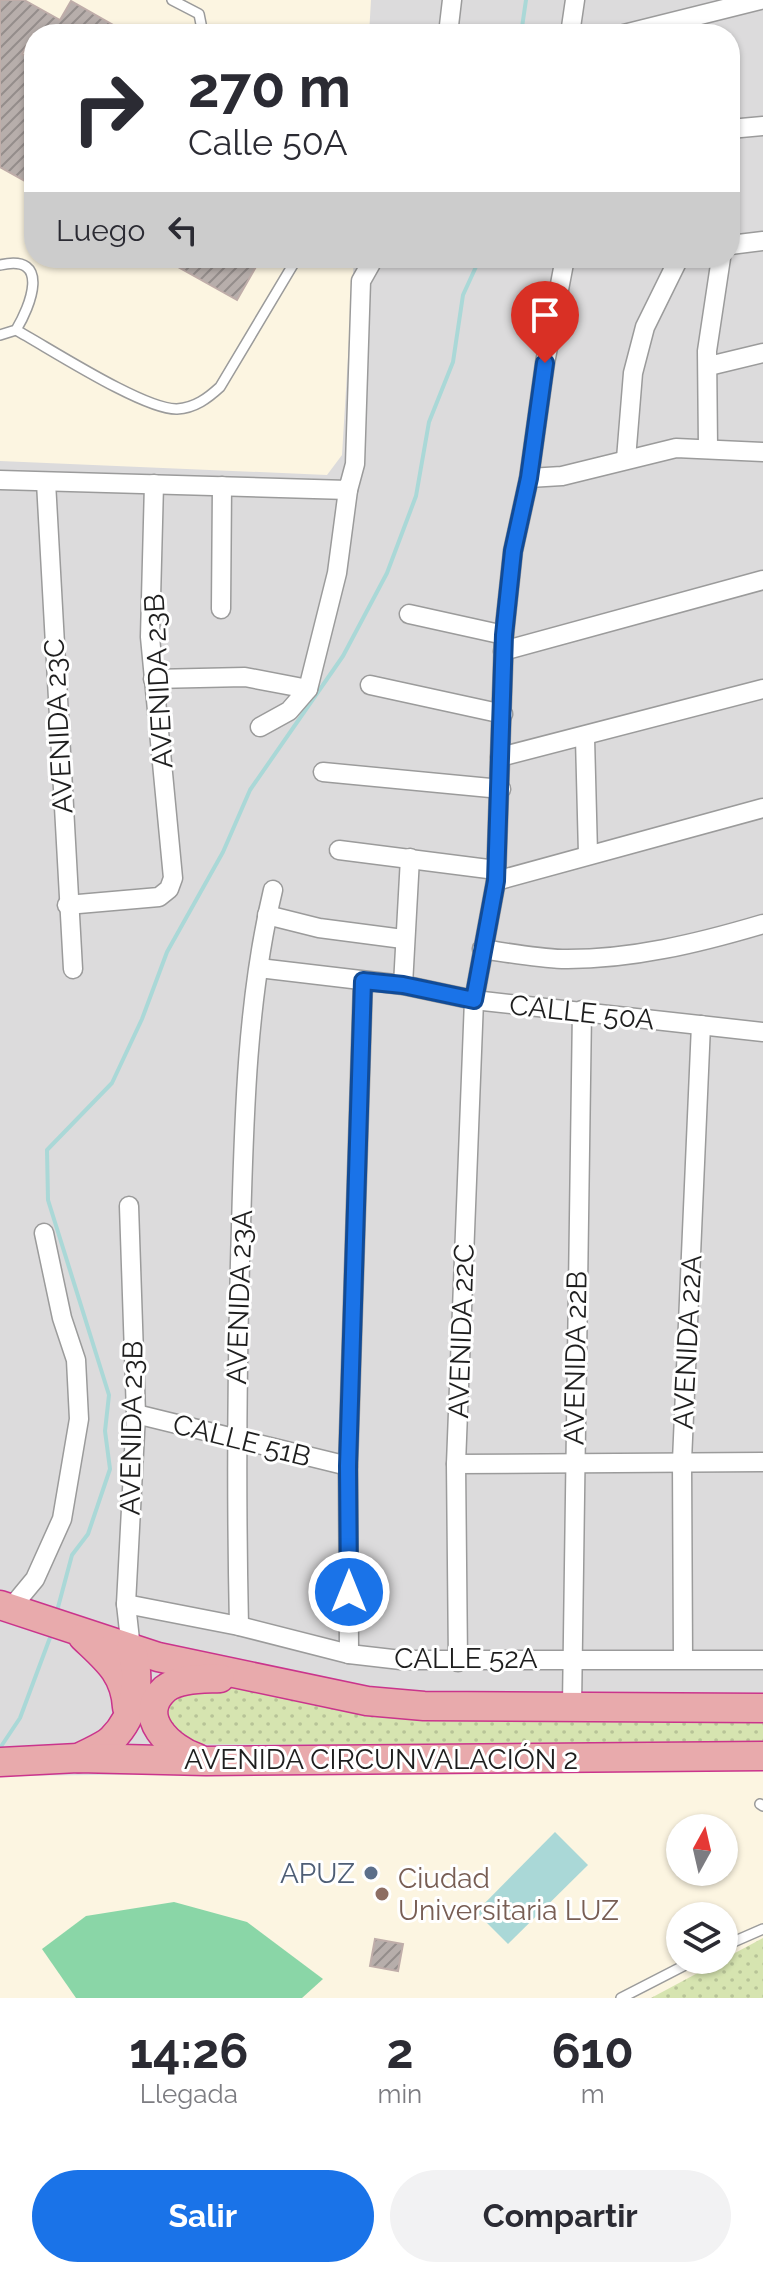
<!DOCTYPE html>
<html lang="es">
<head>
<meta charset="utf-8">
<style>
	body { margin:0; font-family:Raleway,sans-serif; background:#f2f2f3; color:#2b2b33; height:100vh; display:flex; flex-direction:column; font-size:30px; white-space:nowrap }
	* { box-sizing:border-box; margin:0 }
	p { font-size:26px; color:#7c7c81 }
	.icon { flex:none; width:44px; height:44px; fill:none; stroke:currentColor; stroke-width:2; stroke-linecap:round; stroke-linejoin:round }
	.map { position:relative; height:1998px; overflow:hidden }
	.panel { display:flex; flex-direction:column; background:#fff; flex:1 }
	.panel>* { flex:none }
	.banner { position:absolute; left:24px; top:24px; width:716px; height:244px; border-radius:32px; box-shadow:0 2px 6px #0004; background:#fff; color:#2b2b33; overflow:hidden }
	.needle { width:52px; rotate:8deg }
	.controls { position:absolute; left:666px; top:1814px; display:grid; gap:16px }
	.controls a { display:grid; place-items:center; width:72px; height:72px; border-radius:50%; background:#fff; box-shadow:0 2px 6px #0004; font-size:40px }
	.pin { position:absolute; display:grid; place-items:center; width:68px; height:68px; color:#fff; margin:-82px -34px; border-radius:50% 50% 50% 0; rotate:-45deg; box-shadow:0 0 8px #0007 }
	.pin .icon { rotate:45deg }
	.me { position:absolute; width:88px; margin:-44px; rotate:0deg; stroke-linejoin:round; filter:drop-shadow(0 0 6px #0008) }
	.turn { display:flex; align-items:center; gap:28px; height:168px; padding:0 32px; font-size:36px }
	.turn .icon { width:104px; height:104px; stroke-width:2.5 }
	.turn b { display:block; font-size:56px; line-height:68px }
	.then { display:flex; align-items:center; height:76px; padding:0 32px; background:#0003; gap:16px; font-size:30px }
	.eta { display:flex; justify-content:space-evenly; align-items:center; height:136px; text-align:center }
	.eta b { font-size:48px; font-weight:700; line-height:56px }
	.primary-button { display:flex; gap:16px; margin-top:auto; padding:16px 32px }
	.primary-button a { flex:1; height:92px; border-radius:48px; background:#1a73e8; color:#fff; font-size:32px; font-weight:700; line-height:92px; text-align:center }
	.primary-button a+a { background:#f2f2f3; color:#2b2b33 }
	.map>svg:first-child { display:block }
	.residential { fill:#dcdbdc; fill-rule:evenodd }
	.education { fill:#fcf5e1; fill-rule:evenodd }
	.grass { fill:url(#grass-dots) }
	.pitch { fill:#8ad6a7 }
	.water { fill:#aad8d7 }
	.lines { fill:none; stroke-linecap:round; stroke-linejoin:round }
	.stream { stroke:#aad8d7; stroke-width:4 }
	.building { fill:url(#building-hatch); stroke:#bfada9; stroke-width:2 }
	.service-casing { stroke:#9b9b9b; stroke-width:12 }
	.minor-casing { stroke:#9b9b9b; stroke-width:21 }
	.trunk-casing { stroke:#ca348c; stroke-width:31 }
	.service { stroke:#fff; stroke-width:9 }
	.minor { stroke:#fff; stroke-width:18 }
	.trunk { stroke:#e8aaac; stroke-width:28 }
	.route-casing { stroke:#114b97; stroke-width:20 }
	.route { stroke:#1a73e8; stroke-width:14 }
	.service-dot { fill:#5c6f8a; stroke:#fff; stroke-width:3 }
	.education-dot { fill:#8d6e63; stroke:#fff; stroke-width:3 }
	.labels { text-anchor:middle; stroke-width:6; stroke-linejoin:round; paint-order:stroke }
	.street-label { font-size:28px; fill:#1e1e1e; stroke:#fff }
	.service-label { font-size:28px; fill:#4e5e75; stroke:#fff; text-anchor:end }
	.education-label { font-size:28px; fill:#785e54; stroke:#fff; text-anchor:start }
</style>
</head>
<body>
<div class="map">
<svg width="763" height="1998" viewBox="0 0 763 1998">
	<defs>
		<pattern id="grass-dots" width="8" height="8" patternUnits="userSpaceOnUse" patternTransform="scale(2)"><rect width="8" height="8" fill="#d6e4b0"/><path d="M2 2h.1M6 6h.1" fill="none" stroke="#b7c397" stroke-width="1.8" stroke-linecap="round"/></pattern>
		<pattern id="building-hatch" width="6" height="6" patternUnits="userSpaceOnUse" patternTransform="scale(2)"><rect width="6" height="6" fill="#b7aeab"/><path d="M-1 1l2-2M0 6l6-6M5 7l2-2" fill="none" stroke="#948d8b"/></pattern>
	</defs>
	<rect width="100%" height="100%" fill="#eee9e5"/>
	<path class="residential" d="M0 0H763V1998H0ZM34 34H730V258H34ZM680 1828H724V1872H680ZM680 1916H724V1960H680Z"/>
	<g class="education">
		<path d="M0 0H371L369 34H34V258H354L342 455 327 475 0 461Z"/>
		<path d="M763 1768V1998H0V1776ZM680 1828H724V1872H680ZM680 1916H724V1960H680Z"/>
	</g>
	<g class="grass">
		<path d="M231 1686 763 1714V1746L181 1744 163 1712 169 1696Z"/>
		<path d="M763 1938V1998H651Z"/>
	</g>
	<path class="pitch" d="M174 1902 247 1922 323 1979 302 1998H76L42 1949 86 1916Z"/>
	<path class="water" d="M555 1832 588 1865 508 1944 476 1912Z"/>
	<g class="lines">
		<g class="stream">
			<path d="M521 34 526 0"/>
			<path d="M57 1611 72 1555 88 1534 110 1469 105 1431 109 1395 48 1200 47 1150 112 1083 142 1019 167 952 223 852 250 790 343 656 387 573 416 496 429 422 453 362 463 295 480 258"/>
			<path d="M0 1748 20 1718 51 1635"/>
		</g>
	</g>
	<g class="building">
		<path d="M0 0H24L60 20 71 1 129 34H33L22 54 34 60V186L0 167Z"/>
		<path d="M162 258H261L237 300Z"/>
		<path d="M375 1939 403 1944 398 1971 370 1966Z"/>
	</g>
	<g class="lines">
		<g class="service-casing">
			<g id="service">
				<path d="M172 0 199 14 203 34"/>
				<path d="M0 265C52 253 30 307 16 330L0 335"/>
				<path d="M16 330C49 348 144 410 177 409 195 408 208 398 220 387L297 258"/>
				<path d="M760 1804 763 1806"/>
				<path d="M724 1946 763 1929"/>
				<path d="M621 1998 695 1960"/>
			</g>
		</g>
		<g class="minor-casing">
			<g id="minor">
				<path d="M448 34 452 0"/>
				<path d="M570 34 575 0"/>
				<path d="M624 34 760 0"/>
				<path d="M730 129 763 126"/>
				<path d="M730 245 763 241"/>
				<path d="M709 366 763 353"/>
				<path d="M708 447 707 351 721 258"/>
				<path d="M626 459 633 373 645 327 679 258"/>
				<path d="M529 478 562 476 676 448 763 452"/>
				<path d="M0 480 348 490 355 464 361 281 374 258"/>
				<path d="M46 482 73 969"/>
				<path d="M221 609 222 486"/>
				<path d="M409 614 504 635"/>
				<path d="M503 651 763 580"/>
				<path d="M153 679 245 677 308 689"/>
				<path d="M370 685 503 714"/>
				<path d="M260 727 289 711 308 689 337 573 348 490"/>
				<path d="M585 738 588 854"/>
				<path d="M500 757 763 689"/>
				<path d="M323 772 501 789"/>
				<path d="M339 850 496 870"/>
				<path d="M496 881 763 808"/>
				<path d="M67 905 159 897 169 889 173 878 150 637 154 484"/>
				<path d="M267 915 319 928 403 939"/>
				<path d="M482 949C509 953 536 958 562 959 630 960 699 943 763 924"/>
				<path d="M259 968 403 985 474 1000 763 1032"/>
				<path d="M403 985 410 858"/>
				<path d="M129 1206 136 1414 126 1604 131 1649"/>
				<path d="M136 1414 348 1466"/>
				<path d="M456 1464 763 1462"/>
				<path d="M126 1604 239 1626 349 1654 401 1660H763"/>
				<path d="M11 1608 35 1579 62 1519 79 1419 76 1360 62 1318 44 1233"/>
				<path d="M239 1626C236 1493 237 1360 241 1227 244 1115 247 999 273 890"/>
				<path d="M349 1654 348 1466 363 981"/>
				<path d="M683 1658 682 1461 701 1025"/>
				<path d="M458 1662 456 1464 474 1000 496 881 504 635 513 551 529 478 545 363 565 258"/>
				<path d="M572 1706 582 1010"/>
			</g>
		</g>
		<g class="trunk-casing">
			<g id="trunk">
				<path d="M0 1605 158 1657 367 1701 424 1706 763 1708"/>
				<path d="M83 1637C106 1659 125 1673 127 1707"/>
				<path d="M79 1758C89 1752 104 1747 112 1739 136 1715 142 1679 131 1649"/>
				<path d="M197 1758C171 1749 134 1717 165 1689 178 1678 203 1679 220 1678"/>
				<path d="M0 1762 78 1758 206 1761 763 1756"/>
			</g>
		</g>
		<use href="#service" class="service"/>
		<use href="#minor" class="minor"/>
		<use href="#trunk" class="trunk"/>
	</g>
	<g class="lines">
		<g class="route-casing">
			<path id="route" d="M349 1592 348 1466 363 981 403 985 474 1000 496 881 504 635 513 551 529 478 545 363"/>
		</g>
		<use href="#route" class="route"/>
	</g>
	<circle class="service-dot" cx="371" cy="1873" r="8"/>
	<circle class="education-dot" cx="382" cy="1894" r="8"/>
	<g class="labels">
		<g class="street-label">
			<text transform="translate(158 681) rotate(-93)" y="10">AVENIDA 23B</text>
			<text transform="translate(58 726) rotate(-93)" y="10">AVENIDA 23C</text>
			<text transform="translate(582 1012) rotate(6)" y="10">CALLE 50A</text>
			<text transform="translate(239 1297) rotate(-88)" y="10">AVENIDA 23A</text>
			<text transform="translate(461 1331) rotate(-88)" y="10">AVENIDA 22C</text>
			<text transform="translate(687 1342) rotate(-87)" y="10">AVENIDA 22A</text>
			<text transform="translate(575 1358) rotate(-89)" y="10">AVENIDA 22B</text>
			<text transform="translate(131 1428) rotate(-89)" y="10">AVENIDA 23B</text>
			<text transform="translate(242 1440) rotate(14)" y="10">CALLE 51B</text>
			<text x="466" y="1668">CALLE 52A</text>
			<text x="381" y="1769">AVENIDA CIRCUNVALACIÓN 2</text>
		</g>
		<g class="service-label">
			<text x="355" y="1883">APUZ</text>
		</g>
		<g class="education-label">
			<text x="398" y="1888">Ciudad<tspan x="398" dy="32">Universitaria LUZ</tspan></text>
		</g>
	</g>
</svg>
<div class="controls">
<a><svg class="needle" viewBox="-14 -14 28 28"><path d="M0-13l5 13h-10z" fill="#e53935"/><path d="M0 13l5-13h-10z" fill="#7c7c81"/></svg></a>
<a><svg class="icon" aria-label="layers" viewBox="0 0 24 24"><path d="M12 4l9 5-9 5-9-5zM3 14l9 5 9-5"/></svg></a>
</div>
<div class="pin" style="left:545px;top:363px;background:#d93025"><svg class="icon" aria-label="arrive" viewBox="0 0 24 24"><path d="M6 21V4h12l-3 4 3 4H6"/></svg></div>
<svg class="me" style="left:349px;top:1592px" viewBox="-20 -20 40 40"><circle r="17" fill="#1a73e8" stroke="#fff" stroke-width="3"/><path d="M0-11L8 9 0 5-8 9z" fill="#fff"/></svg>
<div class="banner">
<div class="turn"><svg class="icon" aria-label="right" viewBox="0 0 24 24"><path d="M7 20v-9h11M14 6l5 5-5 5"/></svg><div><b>270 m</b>Calle 50A</div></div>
<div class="then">Luego<svg class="icon" aria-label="left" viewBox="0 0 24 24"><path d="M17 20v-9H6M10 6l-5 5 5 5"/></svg></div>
</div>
</div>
<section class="panel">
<div class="eta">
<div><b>14:26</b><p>Llegada</p></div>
<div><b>2</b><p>min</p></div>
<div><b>610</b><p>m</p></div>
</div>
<div class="primary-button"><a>Salir</a><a>Compartir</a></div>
</section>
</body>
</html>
